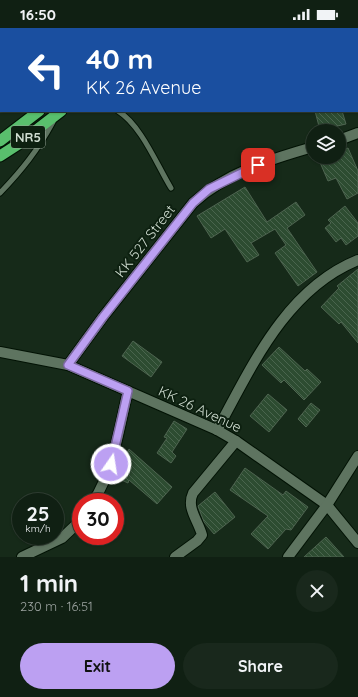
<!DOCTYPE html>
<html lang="en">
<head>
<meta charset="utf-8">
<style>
	body { margin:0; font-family:Quicksand,sans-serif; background:#19281c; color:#f1f3f6; height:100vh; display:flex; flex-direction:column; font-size:15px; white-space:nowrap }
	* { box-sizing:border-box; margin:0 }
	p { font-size:13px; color:#9ca3a0 }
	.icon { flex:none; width:22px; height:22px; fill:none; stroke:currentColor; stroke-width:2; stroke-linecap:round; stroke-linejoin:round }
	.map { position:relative; height:529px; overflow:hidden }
	.sheet { display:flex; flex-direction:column; background:#102013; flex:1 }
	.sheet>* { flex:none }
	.banner { position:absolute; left:0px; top:0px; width:358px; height:84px; box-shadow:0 1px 3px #0004,0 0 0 1px #303e33; background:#1a4fa0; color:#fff; overflow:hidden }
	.buttons { position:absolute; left:306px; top:96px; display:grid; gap:8px }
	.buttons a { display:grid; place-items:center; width:40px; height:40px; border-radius:50%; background:#102013; box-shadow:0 1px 3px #0004,0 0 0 1px #303e33; font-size:20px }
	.speed { position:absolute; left:12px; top:465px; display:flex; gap:8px; font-size:20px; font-weight:700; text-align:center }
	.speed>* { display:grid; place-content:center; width:52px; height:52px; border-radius:50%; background:#102013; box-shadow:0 1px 3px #0004,0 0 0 1px #303e33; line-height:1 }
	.speed small { font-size:10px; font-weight:400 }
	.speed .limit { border:6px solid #d22; background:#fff; color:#111 }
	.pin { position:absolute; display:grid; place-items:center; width:34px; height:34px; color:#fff; margin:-17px; border-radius:8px; box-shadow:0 2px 6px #0006 }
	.me { position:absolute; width:44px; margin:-22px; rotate:13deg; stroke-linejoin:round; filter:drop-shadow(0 0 3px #0008) }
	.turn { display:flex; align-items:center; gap:14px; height:84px; padding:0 20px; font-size:18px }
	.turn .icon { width:52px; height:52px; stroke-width:2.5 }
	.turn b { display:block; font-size:28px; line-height:34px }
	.round { display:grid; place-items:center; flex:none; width:42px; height:42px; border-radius:21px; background:#19281c }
	.head { display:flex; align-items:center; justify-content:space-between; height:68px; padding:0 20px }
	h1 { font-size:24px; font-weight:700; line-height:30px }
	.button { display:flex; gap:8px; margin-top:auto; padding:8px 20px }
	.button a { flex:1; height:46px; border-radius:24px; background:#bca0f2; color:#111; font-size:16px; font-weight:700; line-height:46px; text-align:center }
	.button a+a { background:#19281c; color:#f1f3f6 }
	.status { display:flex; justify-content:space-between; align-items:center; height:28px; padding:0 20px; background:#102013; direction:ltr }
	.status svg { height:11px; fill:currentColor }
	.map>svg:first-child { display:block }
	.building { fill:url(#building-back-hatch); stroke:#4e6450 }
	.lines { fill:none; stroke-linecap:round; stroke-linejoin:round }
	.service-casing { stroke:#021204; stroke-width:7 }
	.minor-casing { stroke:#021204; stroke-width:12 }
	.trunk-casing { stroke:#021204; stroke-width:13 }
	.service { stroke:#5e7460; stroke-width:5 }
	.minor { stroke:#5e7460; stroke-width:10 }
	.trunk { stroke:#59bf6d; stroke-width:11 }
	.route-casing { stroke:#7a689d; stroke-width:10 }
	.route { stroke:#bca0f2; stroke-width:7 }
	.labels { text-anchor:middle; stroke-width:4; stroke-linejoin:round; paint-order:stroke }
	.shield { fill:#0d2010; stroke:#96a497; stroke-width:1 }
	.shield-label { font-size:13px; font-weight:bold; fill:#d0ddd1 }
	.street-label { font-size:14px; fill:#d0ddd1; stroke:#0d2010 }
</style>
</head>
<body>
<div class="status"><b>16:50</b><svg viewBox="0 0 49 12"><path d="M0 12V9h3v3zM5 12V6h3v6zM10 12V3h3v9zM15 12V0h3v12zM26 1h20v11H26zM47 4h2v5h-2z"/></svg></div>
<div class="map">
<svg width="358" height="529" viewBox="0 0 358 529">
	<defs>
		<pattern id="building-back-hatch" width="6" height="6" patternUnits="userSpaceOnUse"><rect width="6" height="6" fill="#2d4c31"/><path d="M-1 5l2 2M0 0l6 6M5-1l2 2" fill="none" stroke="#4a654e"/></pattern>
	</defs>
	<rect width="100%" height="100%" fill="#162a19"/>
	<g class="building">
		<path d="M315 83H342L346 96 320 102Z"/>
		<path d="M348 120 358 143V165L347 171 336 150 328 153 319 132 327 129H339V124Z"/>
		<path d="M245 159 267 194 296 174 305 187 287 200 317 244 298 258 275 225 286 217 275 201 251 215 259 227 247 234 225 201 211 210 197 188Z"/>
		<path d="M345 178 358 195V208L346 217 341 210 336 214 325 200 331 195 328 192Z"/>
		<path d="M358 241V315L341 294 339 296 321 279 339 260 337 258Z"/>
		<path d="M133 313 162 334 151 349 122 328Z"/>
		<path d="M279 319 305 343 307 341 321 354 304 372 284 352 281 355 262 337Z"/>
		<path d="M268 366 287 382 269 404 250 388Z"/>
		<path d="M311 375 320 382 306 399 298 391Z"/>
		<path d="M174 393 187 401 172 424 176 428 171 435 157 425 167 410 164 409Z"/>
		<path d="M129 421 172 459 157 476 129 452 128 455 115 449Z"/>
		<path d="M245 440 283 467 286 463 308 479 291 502 286 501 268 521 251 506 268 488 230 462Z"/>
		<path d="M215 464 235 489 214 506 204 494 198 478Z"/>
		<path d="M326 509 344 529H304Z"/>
	</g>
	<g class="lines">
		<g class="service-casing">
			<g id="service">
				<path d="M0 60H1"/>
				<path d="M118 83C141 97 157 137 171 160"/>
				<path d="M0 165C22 142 38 122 53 94"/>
			</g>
		</g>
		<g class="minor-casing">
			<g id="minor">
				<path d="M339 112 358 105"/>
				<path d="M0 324 68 337 217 402 236 413 327 477 358 515"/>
				<path d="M68 337 103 289 193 175C226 145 271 131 313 119"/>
				<path d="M217 402C252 338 286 261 358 232"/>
				<path d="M93 474C114 441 119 400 128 363"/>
				<path d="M22 529 62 510 81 492"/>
				<path d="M175 529 197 513 202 507C198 492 186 480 193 465L236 413"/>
				<path d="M288 529 327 477 358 428"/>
			</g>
		</g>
		<g class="trunk-casing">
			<g id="trunk">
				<path d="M121 1 122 0"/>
				<path d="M152 1 154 0"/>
				<path d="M0 113 39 83"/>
				<path d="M0 128 17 117 61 83"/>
			</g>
		</g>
		<use href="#service" class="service"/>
		<use href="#minor" class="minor"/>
		<use href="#trunk" class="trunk"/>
	</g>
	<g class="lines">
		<g class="route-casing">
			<path id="route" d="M111 436 128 363 68 337 103 289 193 175 209 161 258 137"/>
		</g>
		<use href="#route" class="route"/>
	</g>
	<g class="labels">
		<rect class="shield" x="11" y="98" width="34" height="22" rx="3"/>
		<g class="shield-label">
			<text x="28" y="114">NR5</text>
		</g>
		<g class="street-label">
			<text transform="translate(145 213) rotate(-52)" y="5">KK 527 Street</text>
			<text transform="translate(200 381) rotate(25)" y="5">KK 26 Avenue</text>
		</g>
	</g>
</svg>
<div class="buttons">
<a><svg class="icon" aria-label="layers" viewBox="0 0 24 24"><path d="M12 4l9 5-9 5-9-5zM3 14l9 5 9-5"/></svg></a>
</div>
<div class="speed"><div>25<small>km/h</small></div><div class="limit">30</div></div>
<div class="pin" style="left:258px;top:137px;background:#d93025"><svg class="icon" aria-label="arrive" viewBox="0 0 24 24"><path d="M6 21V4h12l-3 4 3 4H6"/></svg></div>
<svg class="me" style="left:111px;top:436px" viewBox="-20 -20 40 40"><circle r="17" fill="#bca0f2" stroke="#fff" stroke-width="3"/><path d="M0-11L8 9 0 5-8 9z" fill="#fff"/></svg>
<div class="banner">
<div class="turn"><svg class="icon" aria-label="left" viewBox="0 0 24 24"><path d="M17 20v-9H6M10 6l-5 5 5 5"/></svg><div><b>40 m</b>KK 26 Avenue</div></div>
</div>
</div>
<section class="sheet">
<div class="head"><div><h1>1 min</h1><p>230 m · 16:51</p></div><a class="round"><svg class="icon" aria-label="close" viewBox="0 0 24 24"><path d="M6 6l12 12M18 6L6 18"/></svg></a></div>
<div class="button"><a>Exit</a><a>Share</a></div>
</section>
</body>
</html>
